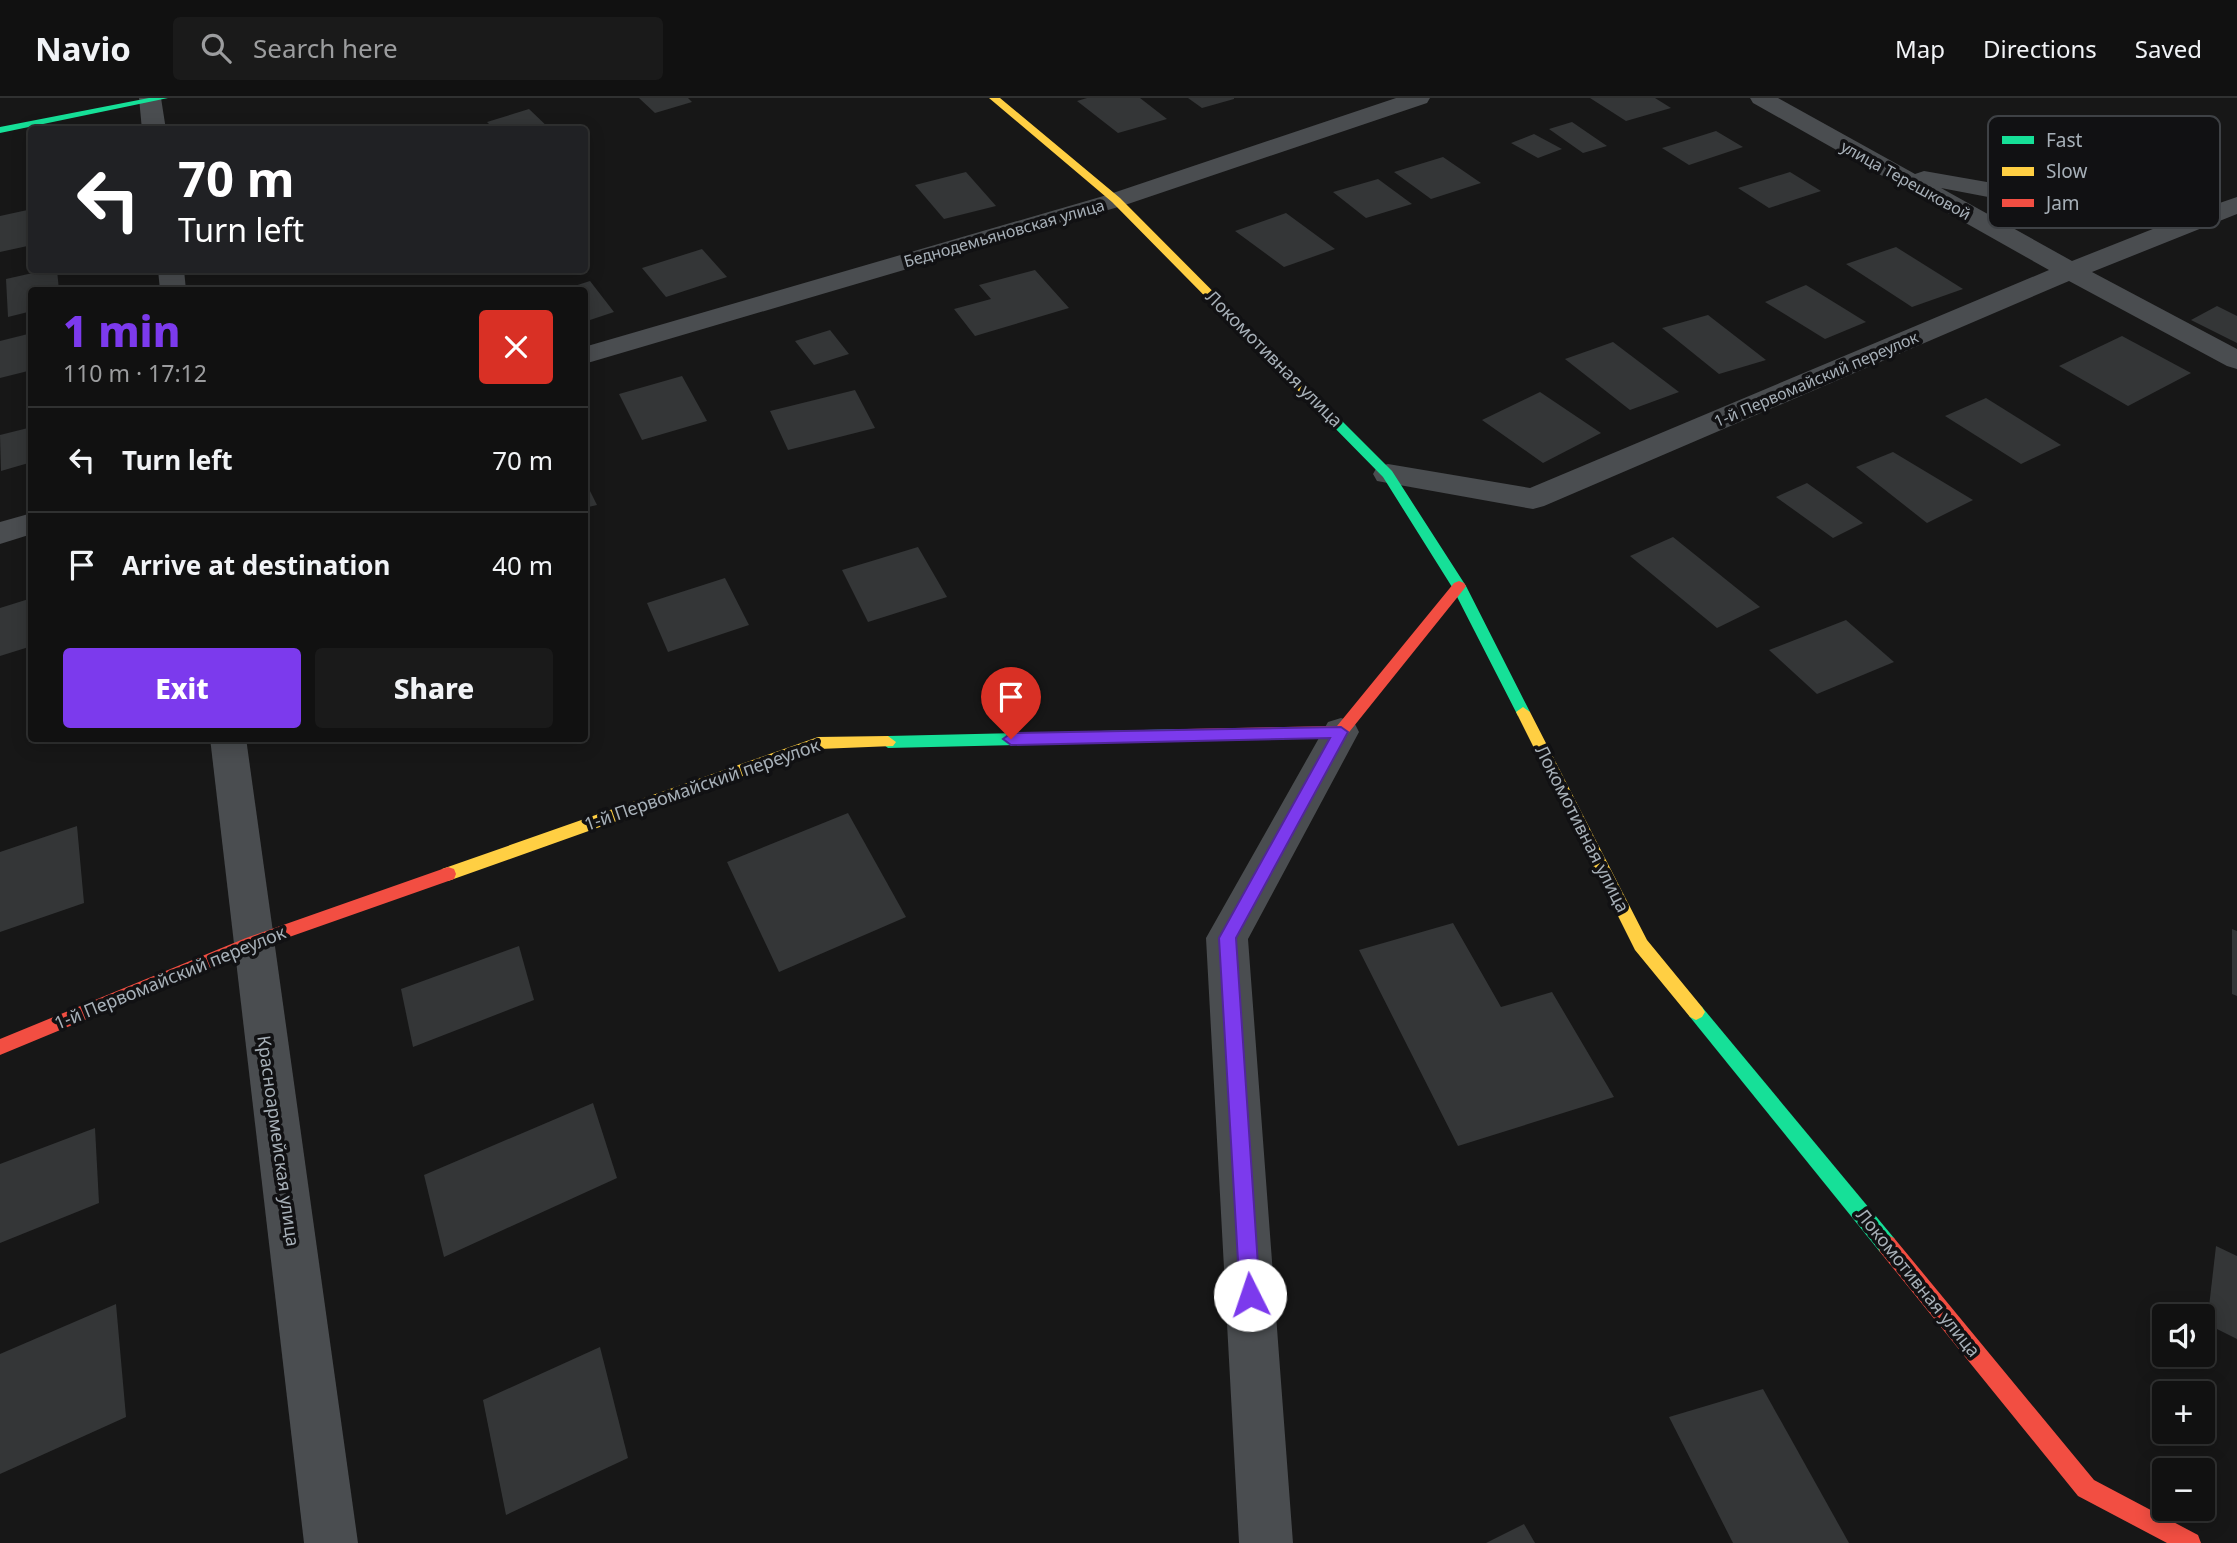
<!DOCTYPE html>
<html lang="en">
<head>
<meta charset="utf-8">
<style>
	body { margin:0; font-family:"Noto Sans",sans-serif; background:#1a1a1a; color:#f1f3f6; height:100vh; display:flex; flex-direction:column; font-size:26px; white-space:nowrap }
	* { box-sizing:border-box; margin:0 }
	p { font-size:23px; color:#9c9d9f }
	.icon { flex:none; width:38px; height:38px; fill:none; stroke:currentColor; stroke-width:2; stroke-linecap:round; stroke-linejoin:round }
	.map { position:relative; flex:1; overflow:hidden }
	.side { position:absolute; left:28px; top:189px; width:560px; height:455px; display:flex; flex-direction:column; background:#111; border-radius:7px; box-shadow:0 4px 18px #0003,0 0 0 2px #303131 }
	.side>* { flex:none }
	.top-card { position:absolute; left:28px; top:28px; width:560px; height:147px; border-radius:7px; box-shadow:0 4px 18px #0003,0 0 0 2px #303131; background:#202124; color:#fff; overflow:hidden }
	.tools { position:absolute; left:2152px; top:1206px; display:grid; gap:14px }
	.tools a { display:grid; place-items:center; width:63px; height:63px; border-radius:7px; background:#111; box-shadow:0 4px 18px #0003,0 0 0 2px #303131; font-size:35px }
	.pin { position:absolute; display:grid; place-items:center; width:60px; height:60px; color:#fff; margin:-72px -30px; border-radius:50% 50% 50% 0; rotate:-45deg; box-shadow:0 0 7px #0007 }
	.pin .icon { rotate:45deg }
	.me { position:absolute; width:77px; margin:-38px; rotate:356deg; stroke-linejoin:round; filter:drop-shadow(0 0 5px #0008) }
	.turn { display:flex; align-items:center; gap:24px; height:147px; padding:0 35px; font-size:32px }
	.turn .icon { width:91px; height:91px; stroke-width:2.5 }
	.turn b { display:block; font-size:49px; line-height:60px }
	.round { display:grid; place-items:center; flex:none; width:74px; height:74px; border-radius:7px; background:#1a1a1a }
	.head { display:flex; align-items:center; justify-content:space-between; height:119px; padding:0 35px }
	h1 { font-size:42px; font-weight:800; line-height:52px; color:#7c3aed }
	.button { display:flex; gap:14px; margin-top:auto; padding:14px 35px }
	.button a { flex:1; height:80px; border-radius:7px; background:#7c3aed; color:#fff; font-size:28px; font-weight:800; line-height:80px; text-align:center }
	.button a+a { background:#1a1a1a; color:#f1f3f6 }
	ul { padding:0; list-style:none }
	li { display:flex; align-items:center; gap:21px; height:105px; padding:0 35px; border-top:2px solid #303131 }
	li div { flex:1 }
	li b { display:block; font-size:26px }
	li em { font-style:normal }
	header { display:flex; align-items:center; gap:42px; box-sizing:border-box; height:98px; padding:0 35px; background:#111; border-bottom:2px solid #303131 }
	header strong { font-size:33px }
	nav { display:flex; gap:38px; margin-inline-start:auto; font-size:24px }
	.search { width:490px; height:63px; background:#1a1a1a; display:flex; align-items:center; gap:18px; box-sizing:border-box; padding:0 24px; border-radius:7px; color:#9c9d9f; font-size:26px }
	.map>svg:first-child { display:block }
	.building { fill:#343637 }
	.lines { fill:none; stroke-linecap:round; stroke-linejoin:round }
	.street { fill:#4a4d50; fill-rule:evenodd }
	.fast { fill:#16e098; fill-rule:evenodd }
	.slow { fill:#ffcf43; fill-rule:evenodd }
	.jam { fill:#f24e42; fill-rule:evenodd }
	.route { fill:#7c3aed; stroke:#51269a; stroke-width:2 }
	.labels { text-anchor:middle; stroke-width:7; stroke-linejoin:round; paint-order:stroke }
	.far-street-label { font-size:16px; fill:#a7b0b8; stroke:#111113 }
	.street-label { font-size:18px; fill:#a7b0b8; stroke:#111113 }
	.key { fill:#111113; stroke:#3e4145; stroke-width:2 }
	.key-label { font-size:19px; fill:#a7b0b8 }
</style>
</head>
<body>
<header>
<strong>Navio</strong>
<div class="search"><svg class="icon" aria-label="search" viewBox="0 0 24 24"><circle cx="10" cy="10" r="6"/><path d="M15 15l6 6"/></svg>Search here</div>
<nav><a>Map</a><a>Directions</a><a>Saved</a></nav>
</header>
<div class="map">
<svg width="2237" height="1445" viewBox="0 0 2237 1445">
	<rect width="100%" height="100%" fill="#171717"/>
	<g class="building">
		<path d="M639 0H688L692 4 655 15Z"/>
		<path d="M1087 0H1140L1167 21 1118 35 1077 3Z"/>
		<path d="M1188 0H1234V1L1202 10Z"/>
		<path d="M1590 0H1655L1671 10 1626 23Z"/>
		<path d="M529 11 551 32H495L487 24Z"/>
		<path d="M1572 24 1607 48 1583 55 1549 31Z"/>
		<path d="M1716 33 1743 49 1689 67 1662 50Z"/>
		<path d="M1534 36 1562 51 1538 60 1511 45Z"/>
		<path d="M1443 59 1481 85 1431 101 1394 74Z"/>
		<path d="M966 74 996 108 944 121 915 87Z"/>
		<path d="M1790 74 1821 93 1769 110 1738 90Z"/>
		<path d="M1378 81 1412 106 1366 120 1333 94Z"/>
		<path d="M32 111V147L0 154V118Z"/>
		<path d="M1286 115 1335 151 1284 169 1235 133Z"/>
		<path d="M1896 149 1963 191 1912 209 1846 166Z"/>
		<path d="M702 151 727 179 666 199 642 170Z"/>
		<path d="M46 172H57L59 192H32V213L8 219 6 181Z"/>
		<path d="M1035 172 1069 210 975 238 954 211 991 201 979 187Z"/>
		<path d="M590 183 614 214 584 224V192H562Z"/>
		<path d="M1806 187 1866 224 1825 241 1765 204Z"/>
		<path d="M2217 208 2237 218V245L2191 222Z"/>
		<path d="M1708 217 1766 262 1719 276 1662 230Z"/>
		<path d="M830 232 849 256 814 267 795 243Z"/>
		<path d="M32 235V272L0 280V243Z"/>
		<path d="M2122 238 2191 275 2128 308 2059 268Z"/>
		<path d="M1613 244 1679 294 1630 312 1565 261Z"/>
		<path d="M682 278 707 323 642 342 619 296Z"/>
		<path d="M855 292 875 330 788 352 770 313Z"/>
		<path d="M1540 294 1601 335 1543 365 1482 322Z"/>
		<path d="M1986 300 2061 347 2021 366 1945 318Z"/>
		<path d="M32 329V364L1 373 0 337Z"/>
		<path d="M1893 354 1973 402 1927 425 1856 369Z"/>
		<path d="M584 381 597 407 584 410Z"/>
		<path d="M1807 385 1863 425 1833 440 1776 399Z"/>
		<path d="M1673 439 1760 509 1717 530 1630 458Z"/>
		<path d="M918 449 947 499 868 524 842 472Z"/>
		<path d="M725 480 749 527 668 554 647 505Z"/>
		<path d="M32 500V548L0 558V510Z"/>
		<path d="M1846 522 1894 564 1817 596 1769 552Z"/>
		<path d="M848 715 906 819 779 874 727 764Z"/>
		<path d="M77 728 84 805 0 834V754Z"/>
		<path d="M1453 825 1501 909 1552 894 1614 999 1458 1048 1359 852Z"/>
		<path d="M2232 831 2237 833V898L2232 896Z"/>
		<path d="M519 848 534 902 413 949 401 891Z"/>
		<path d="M593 1005 617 1080 444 1159 424 1077Z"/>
		<path d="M95 1030 99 1105 0 1145V1066Z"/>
		<path d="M2216 1148 2237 1158V1241L2207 1226Z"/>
		<path d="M116 1206 126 1319 0 1376V1256Z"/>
		<path d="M600 1249 628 1360 506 1417 483 1302Z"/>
		<path d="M1763 1291 1849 1445H1733L1669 1319Z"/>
		<path d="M1524 1426 1535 1445H1486Z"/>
	</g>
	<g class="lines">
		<g class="street">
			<path d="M139 0H161L166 32H142Z"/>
			<path d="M1396 0H1430L1427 5 1125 107 584 266V249L1107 97Z"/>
			<path d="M1750 0H1778L1915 76 1924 73 2083 101 2208 109 2237 99V116L2092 174 2237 251V271L2227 268 2069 183 1544 408 1533 411 1377 383 1373 376 1377 369 1388 366 1530 390 2049 172 1753 5ZM1941 90 2083 117 2178 121 2072 163Z"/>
			<path d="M158 172H184L186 192H160Z"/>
			<path d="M32 415V436L0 446V424Z"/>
			<path d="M1341 620 1354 624 1359 634 1248 841 1293 1445H1239L1206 840 1328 624Z"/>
			<path d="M210 640H246L358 1445H304Z"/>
		</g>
		<g class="fast">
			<path d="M149 0H168L0 35V29Z"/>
			<path d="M1326 310 1330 311 1392 373 1466 488 1530 614 1528 618H1518L1452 489 1383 379 1322 317 1320 314Z"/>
			<path d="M1186 631 1193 637 1186 643 888 650 880 644 888 638Z"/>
			<path d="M1696 906 1702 909 1894 1140 1897 1147 1894 1154 1887 1157 1880 1154 1690 919 1687 914 1690 909Z"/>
		</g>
		<g class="slow">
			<path d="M989 0H1000L1120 100 1330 311V317H1322L1112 104Z"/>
			<path d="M1523 609 1530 614 1647 842 1702 909 1705 914 1702 919 1696 922 1690 919 1635 852 1516 614Z"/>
			<path d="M888 638 896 644 893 648 819 651 448 783 442 781 440 776 442 771 818 639Z"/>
		</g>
		<g class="jam">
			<path d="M1459 483 1464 485 1466 488 1464 491 1346 638 1181 641 1179 637 1181 633 1186 631 1337 628 1454 485Z"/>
			<path d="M448 769 454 771 456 776 454 781 258 850 0 957V941L246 840Z"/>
			<path d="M1887 1137 1894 1140 2094 1382 2198 1437 2201 1445H2167L2078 1398 1880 1154 1877 1147 1880 1140Z"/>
		</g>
	</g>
	<path class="route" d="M1341 629 1348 634 1236 840 1260 1197 1257 1204 1250 1207 1243 1204 1240 1197 1219 840 1330 640 1011 647 1003 641 1011 635Z"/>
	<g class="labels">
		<g class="far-street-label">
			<text transform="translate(1906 82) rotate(29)" y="6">улица Терешковой</text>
			<text transform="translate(1004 135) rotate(-16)" y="6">Беднодемьяновская улица</text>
			<text transform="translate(1816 281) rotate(-23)" y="6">1-й Первомайский переулок</text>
		</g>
		<g class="street-label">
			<text transform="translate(1274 261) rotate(45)" y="6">Локомотивная улица</text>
			<text transform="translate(702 687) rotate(-19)" y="6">1-й Первомайский переулок</text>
			<text transform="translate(1582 731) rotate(63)" y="6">Локомотивная улица</text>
			<text transform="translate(170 880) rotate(-22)" y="6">1-й Первомайский переулок</text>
			<text transform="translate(278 1043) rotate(82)" y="6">Красноармейская улица</text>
			<text transform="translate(1918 1185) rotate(51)" y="6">Локомотивная улица</text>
		</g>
	</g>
	<rect x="1988" y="18" width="232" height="112" rx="10" class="key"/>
	<rect x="2002" y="38" width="32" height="8" fill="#16e098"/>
	<rect x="2002" y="69" width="32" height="9" fill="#ffcf43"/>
	<rect x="2002" y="101" width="32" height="8" fill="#f24e42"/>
	<g class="key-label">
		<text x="2046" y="49">Fast</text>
		<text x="2046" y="80">Slow</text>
		<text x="2046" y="112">Jam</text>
	</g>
</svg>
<div class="tools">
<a><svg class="icon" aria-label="sound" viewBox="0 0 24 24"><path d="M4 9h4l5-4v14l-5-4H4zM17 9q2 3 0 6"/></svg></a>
<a>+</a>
<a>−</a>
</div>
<div class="pin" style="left:1011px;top:641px;background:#d93025"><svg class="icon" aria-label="arrive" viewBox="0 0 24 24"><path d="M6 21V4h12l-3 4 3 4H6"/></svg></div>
<svg class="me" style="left:1250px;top:1197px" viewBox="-20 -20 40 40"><circle r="19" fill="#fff"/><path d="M0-13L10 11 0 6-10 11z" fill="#7c3aed"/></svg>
<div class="top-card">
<div class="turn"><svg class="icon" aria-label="left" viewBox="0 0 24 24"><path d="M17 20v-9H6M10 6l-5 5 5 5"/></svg><div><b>70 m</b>Turn left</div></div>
</div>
<section class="side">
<div class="head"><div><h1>1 min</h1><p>110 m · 17:12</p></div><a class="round" style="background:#d93025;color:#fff"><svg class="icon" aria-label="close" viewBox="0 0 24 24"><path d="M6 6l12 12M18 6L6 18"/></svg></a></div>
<ul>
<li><svg class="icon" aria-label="left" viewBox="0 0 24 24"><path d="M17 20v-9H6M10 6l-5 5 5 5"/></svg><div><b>Turn left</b></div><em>70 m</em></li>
<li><svg class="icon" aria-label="arrive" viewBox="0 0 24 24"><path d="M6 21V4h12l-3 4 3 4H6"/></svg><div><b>Arrive at destination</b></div><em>40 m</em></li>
</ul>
<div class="button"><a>Exit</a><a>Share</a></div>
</section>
</div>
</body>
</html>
